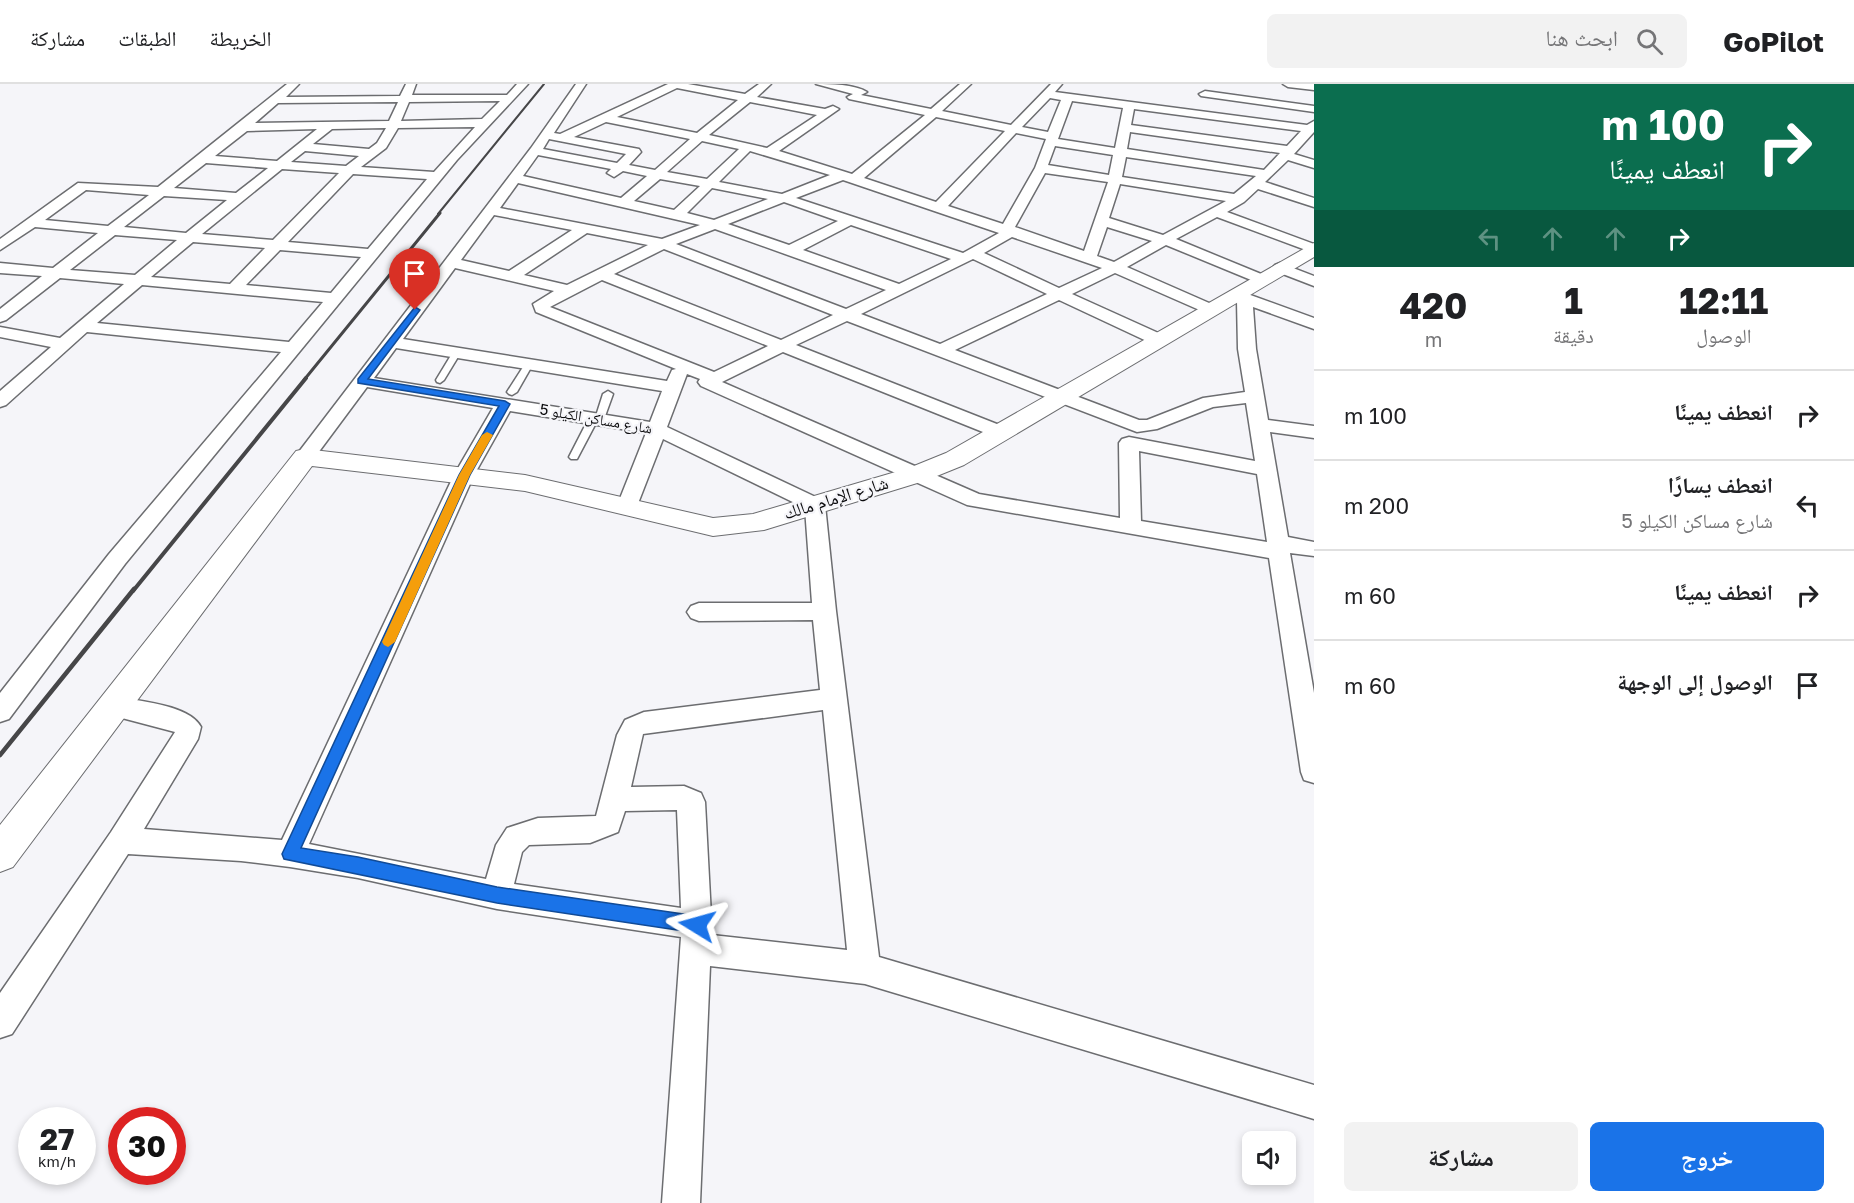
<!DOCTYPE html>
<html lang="ar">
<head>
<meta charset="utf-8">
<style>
	body { margin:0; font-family:"Golos Text","Noto Naskh Arabic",sans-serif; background:#f2f2f2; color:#202124; direction:rtl; height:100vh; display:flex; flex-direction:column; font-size:22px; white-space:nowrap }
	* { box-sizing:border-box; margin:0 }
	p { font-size:20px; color:#757577 }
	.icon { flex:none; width:33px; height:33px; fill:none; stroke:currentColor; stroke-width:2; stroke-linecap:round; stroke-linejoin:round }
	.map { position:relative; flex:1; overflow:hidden; direction:ltr }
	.panel { display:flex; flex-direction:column; background:#fff; width:540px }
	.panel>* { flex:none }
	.hud { background:#0b6e4f; color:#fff; overflow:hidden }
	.controls { position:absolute; left:1242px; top:1047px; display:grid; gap:12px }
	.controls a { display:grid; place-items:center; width:54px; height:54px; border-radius:9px; background:#fff; box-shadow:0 3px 9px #0003; font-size:30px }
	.speed { position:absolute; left:18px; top:1023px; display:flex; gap:12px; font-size:30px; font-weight:700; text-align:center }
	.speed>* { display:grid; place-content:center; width:78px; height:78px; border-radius:50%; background:#fff; box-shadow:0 3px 9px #0003; line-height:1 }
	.speed small { font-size:15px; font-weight:400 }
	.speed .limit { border:9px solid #d22; background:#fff; color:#111 }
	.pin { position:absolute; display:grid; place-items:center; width:51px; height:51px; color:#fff; margin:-62px -26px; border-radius:50% 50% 50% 0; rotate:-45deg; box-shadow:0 0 6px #0007 }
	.pin .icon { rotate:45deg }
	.me { position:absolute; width:66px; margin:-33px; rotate:278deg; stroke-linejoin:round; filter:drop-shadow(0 0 4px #0008) }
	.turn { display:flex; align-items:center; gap:21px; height:126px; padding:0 30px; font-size:27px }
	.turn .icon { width:78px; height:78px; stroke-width:2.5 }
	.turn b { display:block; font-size:42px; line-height:51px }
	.lanes { display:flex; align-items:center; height:57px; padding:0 30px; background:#0003; justify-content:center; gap:30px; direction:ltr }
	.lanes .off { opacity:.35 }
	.eta { display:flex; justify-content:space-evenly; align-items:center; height:102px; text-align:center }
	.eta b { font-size:36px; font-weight:700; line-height:42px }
	.action { display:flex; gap:12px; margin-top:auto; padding:12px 30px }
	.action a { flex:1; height:69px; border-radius:9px; background:#1a73e8; color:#fff; font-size:24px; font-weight:700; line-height:69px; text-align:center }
	.action a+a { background:#f2f2f2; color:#202124 }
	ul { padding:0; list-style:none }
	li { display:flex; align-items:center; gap:18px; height:90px; padding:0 30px; border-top:2px solid #e0e0e0 }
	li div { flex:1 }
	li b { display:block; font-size:22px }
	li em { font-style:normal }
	header { display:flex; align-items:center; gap:36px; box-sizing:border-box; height:84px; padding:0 30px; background:#fff; border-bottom:2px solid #e0e0e0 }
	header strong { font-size:28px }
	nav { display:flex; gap:33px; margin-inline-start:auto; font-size:21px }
	.search { width:420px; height:54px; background:#f2f2f2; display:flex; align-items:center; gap:15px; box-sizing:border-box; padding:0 21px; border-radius:9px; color:#757577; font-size:22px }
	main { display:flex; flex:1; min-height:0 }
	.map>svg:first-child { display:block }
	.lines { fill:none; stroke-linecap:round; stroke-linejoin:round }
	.service-casing { stroke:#6c6d70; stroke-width:3 }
	.minor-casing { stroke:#6c6d70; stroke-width:3 }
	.tertiary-casing { stroke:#6c6d70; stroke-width:2 }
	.service { fill:#fff; fill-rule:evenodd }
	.minor { fill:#fff; fill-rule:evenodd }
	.tertiary { fill:#fff; fill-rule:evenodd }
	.rail-far3 { stroke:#464648; stroke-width:2 }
	.rail-far2 { stroke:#464648; stroke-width:3 }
	.rail-far1 { stroke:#464648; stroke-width:4 }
	.rail { stroke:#464648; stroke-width:4.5 }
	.route { fill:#1a73e8; stroke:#114b97; stroke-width:1.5 }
	.slow { fill:#f59e0b }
	.labels { text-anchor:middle; stroke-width:4.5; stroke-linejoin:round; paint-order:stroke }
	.far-street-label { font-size:15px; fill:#0c0c0e; stroke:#f5f5f9 }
	.street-label { font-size:18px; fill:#0c0c0e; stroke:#f5f5f9 }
</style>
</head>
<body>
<header>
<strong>GoPilot</strong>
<div class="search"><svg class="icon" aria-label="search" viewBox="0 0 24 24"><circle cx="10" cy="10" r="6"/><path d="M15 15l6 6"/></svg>ابحث هنا</div>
<nav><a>الخريطة</a><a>الطبقات</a><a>مشاركة</a></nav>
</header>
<main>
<section class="panel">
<div class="hud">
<div class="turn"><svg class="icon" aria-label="right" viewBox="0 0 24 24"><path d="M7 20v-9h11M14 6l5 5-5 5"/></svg><div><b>100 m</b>انعطف يمينًا</div></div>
<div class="lanes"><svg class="icon off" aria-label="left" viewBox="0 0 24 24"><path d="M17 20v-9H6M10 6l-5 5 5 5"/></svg><svg class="icon off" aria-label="ahead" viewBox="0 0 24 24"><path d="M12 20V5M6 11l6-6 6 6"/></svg><svg class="icon off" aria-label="ahead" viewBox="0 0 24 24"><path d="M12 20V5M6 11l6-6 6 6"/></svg><svg class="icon" aria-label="right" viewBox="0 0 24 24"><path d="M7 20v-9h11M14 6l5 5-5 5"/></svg></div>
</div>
<div class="eta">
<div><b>12:11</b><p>الوصول</p></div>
<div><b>1</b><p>دقيقة</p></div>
<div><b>420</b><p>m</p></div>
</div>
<ul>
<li><svg class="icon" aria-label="right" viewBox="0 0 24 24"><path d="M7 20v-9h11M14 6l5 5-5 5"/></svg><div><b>انعطف يمينًا</b></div><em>100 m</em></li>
<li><svg class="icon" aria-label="left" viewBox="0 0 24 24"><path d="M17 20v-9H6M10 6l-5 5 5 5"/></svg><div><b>انعطف يسارًا</b><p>شارع مساكن الكيلو 5</p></div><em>200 m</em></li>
<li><svg class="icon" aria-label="right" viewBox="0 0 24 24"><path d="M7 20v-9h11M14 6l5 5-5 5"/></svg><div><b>انعطف يمينًا</b></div><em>60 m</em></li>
<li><svg class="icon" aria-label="arrive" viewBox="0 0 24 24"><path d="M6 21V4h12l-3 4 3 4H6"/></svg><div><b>الوصول إلى الوجهة</b></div><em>60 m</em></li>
</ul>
<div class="action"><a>خروج</a><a>مشاركة</a></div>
</section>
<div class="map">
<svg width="1314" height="1119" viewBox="0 0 1314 1119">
	<rect width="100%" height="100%" fill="#f5f5f9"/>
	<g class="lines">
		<g class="service-casing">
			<g id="service">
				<path d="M457 265 461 268 444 296 440 299 437 298 436 296 453 268Z"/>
				<path d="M529 277 533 280 517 308 512 311 509 310 507 308 525 280Z"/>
				<path d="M608 307 613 310 604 335 597 337 577 375H571L569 373 589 334 596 332 603 310Z"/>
			</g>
		</g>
		<g class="minor-casing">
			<g id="minor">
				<path d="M287 0H299L286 13 400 12 406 0H416L412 11H507L517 0H528L457 76 125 480 9 635 0 638V609L109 470 281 268 87 248 6 321 0 323V307L51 263 0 253V243L60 254 124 200 60 194 6 236 0 238V225L42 192 0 189V179L53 184 98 149 35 143 0 166V155L78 99 158 103ZM500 17 482 35 401 37 409 18ZM398 18 389 37 255 39 278 19ZM475 43 434 88 361 83 386 64 398 44ZM386 44 377 59 369 65 313 60 332 45ZM317 45 277 77 215 72 247 47ZM305 67 359 72 346 82 291 78ZM206 79 268 84 236 109 174 104ZM282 85 339 89 273 156 202 150ZM353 90 427 95 368 165 288 158ZM86 106 149 111 108 142 45 136ZM164 112 227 116 186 149 124 143ZM115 151 177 156 135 191 70 186ZM193 158 265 164 230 200 151 193ZM280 166 361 173 331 209 246 201ZM142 201 323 218 289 258 97 239Z"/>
				<path d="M576 0H586L554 49 560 50 668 0H688L745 10 759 0H771L757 13 825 25 833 22 839 25 779 67 852 90 925 31 849 15 847 13 853 10 816 0C831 0 854 0 867 8L861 11 931 25 960 0H971L942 27 1011 41 1051 0H1062L1055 8 1307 41 1314 37V48L1294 70 1314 76V84L1288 76 1265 98 1314 114V123L1258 105 1244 118 1227 128 1314 160V169L1217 133 1176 155 1266 192 1269 195 1266 198H1256L1166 161 1127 183 1216 222 1218 225 1216 228H1204L1115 189 1072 210 1165 252 1167 256 1165 260H1153L1059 216 955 266 1139 336H1147L1203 314 1245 308 1238 265 1237 217 1228 211 1230 208H1242L1314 234V245L1253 223 1256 265 1268 336 1314 342V354L1270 348 1288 453 1314 458V472L1290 469 1314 609V699L1304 696 1301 688 1269 474 967 421 701 302 698 298 700 295 687 290 667 343 822 416 825 421 836 527 879 873 1314 1001V1035L865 900 710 882 700 1119H662L681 853 497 825 358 794 290 783 241 777 128 770 12 950 0 954V909L111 748 175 648 103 629 99 622 103 615 112 612C136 617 189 620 201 643L198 655 144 745 282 756 454 391 493 324 367 303 312 377H298L295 373 531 64ZM677 4 738 16 697 49 617 33ZM1050 14 1061 16 1048 48 1022 43ZM1072 17 1123 24 1115 64 1058 55ZM750 18 817 31 767 64 709 51ZM1134 25 1301 47 1287 62 1131 41ZM936 33 1005 47 936 118 864 94ZM606 38 690 55 655 86 629 81 641 68 639 65 574 53ZM1130 48 1280 69 1264 86 1127 65ZM1016 49 1046 55 1035 84 1003 140 948 122ZM549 55 626 70 617 79 543 65ZM702 57 739 65 707 95 667 88ZM1055 62 1113 71 1109 91 1048 81ZM750 67 830 91 782 110 719 98ZM538 71 611 85 607 89 614 93 623 87 647 92 621 114 523 92ZM1126 73 1256 92 1234 110 1122 93ZM1045 89 1108 98 1084 167 1015 143ZM660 95 700 102 674 126 634 117ZM843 96 849 98 999 149 963 169 796 114ZM518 99 700 141 662 155 500 124ZM1120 100 1226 117 1163 151 1109 134ZM712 104 768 115 714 136 687 129ZM784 118 838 137 789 161 728 140ZM494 131 572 146 509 187 461 176ZM851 141 951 175 899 200 803 166ZM1107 143 1152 157 1114 178 1097 172ZM715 145 886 206 846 225 676 160ZM587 149 648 161 567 201 524 191ZM1012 153 1102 184 1059 204 984 169ZM664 165 833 231 781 256 614 190ZM973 175 1047 210 940 260 861 230ZM455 184 554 207 533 220 536 228 676 285 672 286 667 297 403 255ZM602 196 768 262 714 288 550 223ZM847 237 1137 348 1157 345 1213 323 1246 319 1255 377 1129 353 1122 355 1119 359 1120 434 979 410 722 298 783 268 993 352H1007L1010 348 1007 344 796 261ZM396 264 662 307 650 338 374 294ZM510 327 646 349 617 422 620 427H634L637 422 663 355 805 424 812 519H699L691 522 687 528 691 534 699 537 813 536 820 606 644 628 625 636 617 651 596 732 538 734 507 744 496 761 486 795 309 760 474 391ZM1139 367 1257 390 1267 458 1141 437ZM823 626 847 866 712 851 705 718 701 709 684 702 631 703 643 650ZM677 726 681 824 514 800 522 768 529 761 590 759 618 748 625 727Z"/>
				<path d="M1283 0H1314V6L1288 3Z"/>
				<path d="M1205 7 1314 22V28L1201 12 1199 10Z"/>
				<path d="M1280 179 1314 192V202L1275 187 1272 184 1275 181Z"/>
			</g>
		</g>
		<g class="tertiary-casing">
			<path id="tertiary" d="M1314 159V173L964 381 927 396 764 446 713 452 525 407 312 382 13 783 0 788V741L296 367 305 365 525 391 713 434 753 430 909 384 946 369Z"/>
		</g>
		<use href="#service" class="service"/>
		<use href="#minor" class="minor"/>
		<use href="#tertiary" class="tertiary"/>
		<path class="rail-far3" d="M438 130 544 0"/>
		<path class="rail-far2" d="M304 296 440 129"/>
		<path class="rail-far1" d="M133 507 306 294"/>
		<path class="rail" d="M0 671 134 505"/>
	</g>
	<path class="route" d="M415 223 420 226 368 295 505 317 510 320 470 391 301 764 358 773 497 803 697 832 703 835 706 841 703 847 697 849 497 819 284 775 282 770 459 391 499 322 358 299V295Z"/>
	<path class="slow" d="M487 348 493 351 470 391 395 558 388 563 384 561 382 558 459 391 482 351Z"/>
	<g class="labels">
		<g class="far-street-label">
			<text transform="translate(596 335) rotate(10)" y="5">شارع مساكن الكيلو 5</text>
		</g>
		<g class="street-label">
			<text transform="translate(836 414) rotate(-17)" y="6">شارع الإمام مالك</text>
		</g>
	</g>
</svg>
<div class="controls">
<a><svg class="icon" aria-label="sound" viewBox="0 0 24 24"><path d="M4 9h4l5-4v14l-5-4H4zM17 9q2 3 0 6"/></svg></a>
</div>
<div class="speed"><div>27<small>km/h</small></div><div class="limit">30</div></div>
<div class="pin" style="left:415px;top:226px;background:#d93025"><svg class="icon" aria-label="arrive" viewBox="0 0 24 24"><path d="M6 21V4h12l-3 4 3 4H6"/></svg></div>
<svg class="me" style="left:697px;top:841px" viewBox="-20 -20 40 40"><path d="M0-17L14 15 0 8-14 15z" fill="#1a73e8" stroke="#fff" stroke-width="4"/></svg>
</div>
</main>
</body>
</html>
